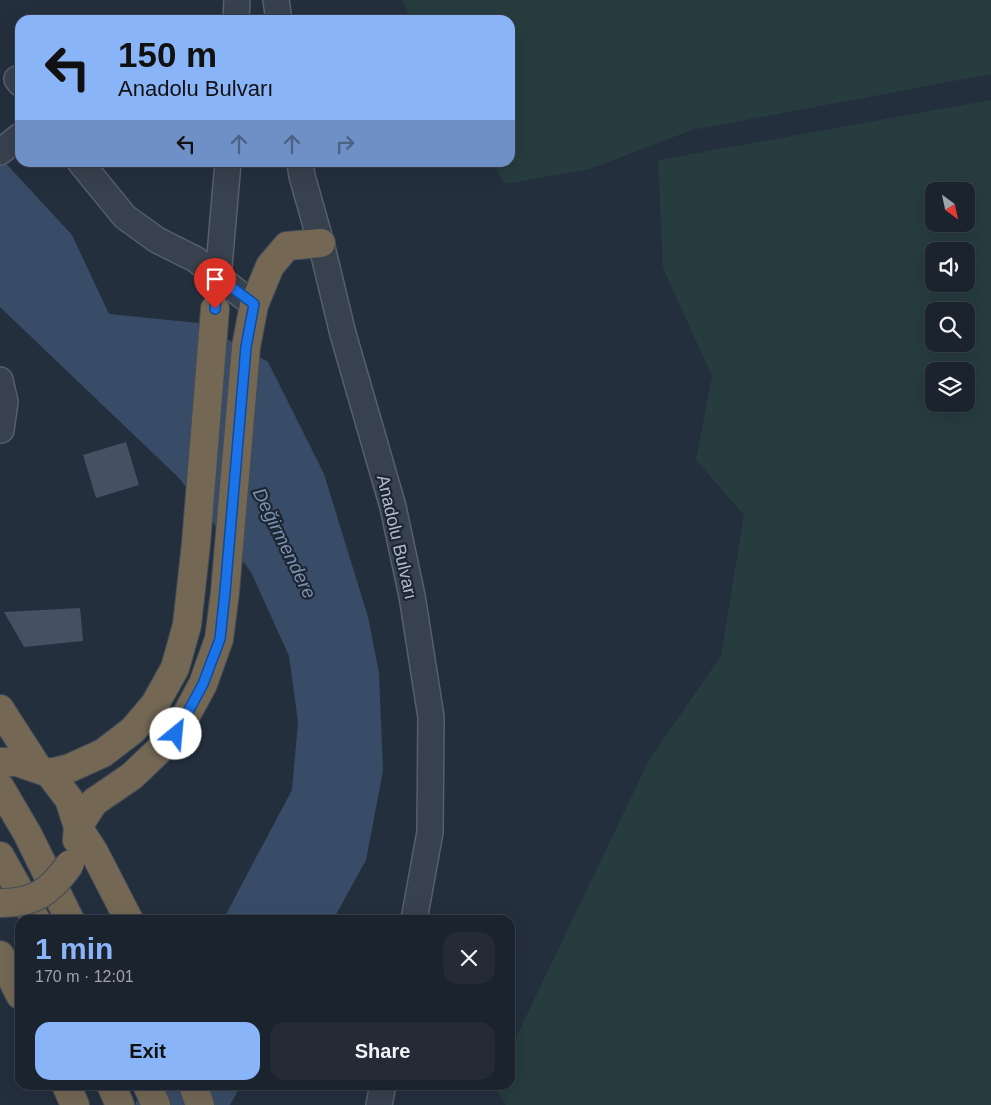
<!DOCTYPE html>
<html lang="en">
<head>
<meta charset="utf-8">
<style>
	body { margin:0; font-family:Helvetica,sans-serif; background:#242b36; color:#f1f3f6; height:100vh; display:flex; flex-direction:column; font-size:19px; white-space:nowrap }
	* { box-sizing:border-box; margin:0 }
	p { font-size:16px; color:#a0a4aa }
	.icon { flex:none; width:28px; height:28px; fill:none; stroke:currentColor; stroke-width:2; stroke-linecap:round; stroke-linejoin:round }
	.map { position:relative; flex:1; overflow:hidden }
	.drawer { position:absolute; left:15px; top:915px; width:500px; height:175px; display:flex; flex-direction:column; background:#1b232e; border-radius:15px; box-shadow:0 5px 20px #0002,0 0 0 1px #39404a }
	.drawer>* { flex:none }
	.guide { position:absolute; left:15px; top:15px; width:500px; height:152px; border-radius:15px; box-shadow:0 5px 20px #0002,0 0 0 1px #39404a; background:#8ab4f8; color:#111; overflow:hidden }
	.needle { width:32px; rotate:147deg }
	.fabs { position:absolute; left:925px; top:182px; display:grid; gap:10px }
	.fabs a { display:grid; place-items:center; width:50px; height:50px; border-radius:10px; background:#1b232e; box-shadow:0 5px 20px #0002,0 0 0 1px #39404a; font-size:25px }
	.pin { position:absolute; display:grid; place-items:center; width:42px; height:42px; color:#fff; margin:-51px -21px; border-radius:50% 50% 50% 0; rotate:-45deg; box-shadow:0 0 5px #0007 }
	.pin .icon { rotate:45deg }
	.me { position:absolute; width:55px; margin:-28px; rotate:28deg; stroke-linejoin:round; filter:drop-shadow(0 0 4px #0008) }
	.turn { display:flex; align-items:center; gap:18px; height:105px; padding:0 20px; font-size:22px }
	.turn .icon { width:65px; height:65px; stroke-width:2.5 }
	.turn b { display:block; font-size:35px; line-height:42px }
	.lanes { display:flex; align-items:center; height:48px; padding:0 20px; background:#0003; justify-content:center; gap:25px; direction:ltr }
	.lanes .off { opacity:.35 }
	.round { display:grid; place-items:center; flex:none; width:52px; height:52px; border-radius:15px; background:#242b36 }
	.summary { display:flex; align-items:center; justify-content:space-between; height:85px; padding:0 20px }
	h1 { font-size:30px; font-weight:800; line-height:38px; color:#8ab4f8 }
	.primary-button { display:flex; gap:10px; margin-top:auto; padding:10px 20px }
	.primary-button a { flex:1; height:58px; border-radius:15px; background:#8ab4f8; color:#111; font-size:20px; font-weight:800; line-height:58px; text-align:center }
	.primary-button a+a { background:#242b36; color:#f1f3f6 }
	.map>svg:first-child { display:block }
	.green { fill:#263c3f; fill-rule:evenodd }
	.water { fill:#394c67 }
	.building { fill:#455162 }
	.lines { fill:none; stroke-linecap:round; stroke-linejoin:round }
	.minor-casing { stroke:#565f6c; stroke-width:28 }
	.highway-casing { stroke:#434c59; stroke-width:30 }
	.minor { stroke:#38414e; stroke-width:25 }
	.highway { stroke:#746855; stroke-width:28 }
	.highway-bridge-casing { stroke:#434c59; stroke-width:30; stroke-linecap:butt }
	.highway-bridge { stroke:#746855; stroke-width:28 }
	.route-casing { stroke:#114b97; stroke-width:12 }
	.route { stroke:#1a73e8; stroke-width:9 }
	.labels { text-anchor:middle; stroke-width:4.5; stroke-linejoin:round; paint-order:stroke }
	.street-label { font-size:18px; fill:#b4bcc9; stroke:#1d2633 }
	.water-label { font-size:19px; font-style:italic; fill:#7c92b1; stroke:#1d2633 }
</style>
</head>
<body>
<div class="map">
<svg width="991" height="1105" viewBox="0 0 991 1105">
	<rect width="100%" height="100%" fill="#242f3e"/>
	<g class="green">
		<path d="M402 0H991V74L692 130 590 169 505 184 491 163 510 162V20H412Z"/>
		<path d="M991 100V1105H506L493 1085H510V1050L649 760 721 656 744 515 696 460 712 376 663 268 658 160ZM934 191H966V224H934ZM934 251H966V284H934ZM934 311H966V344H934ZM934 371H966V404H934Z"/>
	</g>
	<g class="water">
		<path d="M0 157 72 235 109 314 198 323 268 362 324 474 368 617 379 673 383 771 366 860 333 920H223L292 790 298 722 289 656 251 572 179 478 0 307Z"/>
		<path d="M143 1085H241L230 1105H135Z"/>
	</g>
	<g class="building">
		<path d="M126 442 139 485 96 498 83 455Z"/>
		<path d="M80 608 83 641 24 647 4 612Z"/>
	</g>
	<g class="lines">
		<g class="minor-casing">
			<g id="minor">
				<path d="M276 0 279 20"/>
				<path d="M236 20 237 0"/>
				<path d="M17 79 20 83"/>
				<path d="M0 152 20 136"/>
				<path d="M80 162 125 217 157 240 195 259 254 305"/>
				<path d="M300 162 302 176 321 243 343 334 393 507 412 596 431 717 430 832 414 920"/>
				<path d="M217 290 228 162"/>
				<path d="M0 380 5 402 1 430"/>
				<path d="M379 1105 383 1085"/>
			</g>
		</g>
		<g class="highway-casing">
			<g id="highway">
				<path d="M0 709 38 768"/>
				<path d="M0 762H17L49 773 69 799 78 827 77 840"/>
				<path d="M49 773 70 768 103 753 133 730 155 704 175 668 187 625 196 544 215 309"/>
				<path d="M0 787 27 833 70 920"/>
				<path d="M0 856 36 920"/>
				<path d="M129 920 94 852 78 827 94 802 132 776 176 734 203 684 219 639 225 592 246 347 254 305 270 266 287 246 321 243"/>
				<path d="M0 955 20 995"/>
				<path d="M66 1085 75 1105"/>
				<path d="M111 1085 120 1105"/>
				<path d="M147 1085 156 1105"/>
				<path d="M193 1085 200 1105"/>
			</g>
		</g>
		<use href="#minor" class="minor"/>
		<use href="#highway" class="highway"/>
		<g class="highway-bridge-casing">
			<path id="highway-bridge" d="M0 903C34 904 51 891 70 864"/>
		</g>
		<use href="#highway-bridge" class="highway-bridge"/>
	</g>
	<g class="lines">
		<g class="route-casing">
			<path id="route" d="M176 734 203 684 220 639 225 592 246 347 254 304 218 277 215 309"/>
		</g>
		<use href="#route" class="route"/>
	</g>
	<g class="labels">
		<g class="street-label">
			<text transform="translate(397 537) rotate(77)" y="6">Anadolu Bulvarı</text>
		</g>
		<g class="water-label">
			<text transform="translate(285 543) rotate(64)" y="7">Değirmendere</text>
		</g>
	</g>
</svg>
<div class="fabs">
<a><svg class="needle" viewBox="-14 -14 28 28"><path d="M0-13l5 13h-10z" fill="#e53935"/><path d="M0 13l5-13h-10z" fill="#a0a4aa"/></svg></a>
<a><svg class="icon" aria-label="sound" viewBox="0 0 24 24"><path d="M4 9h4l5-4v14l-5-4H4zM17 9q2 3 0 6"/></svg></a>
<a><svg class="icon" aria-label="search" viewBox="0 0 24 24"><circle cx="10" cy="10" r="6"/><path d="M15 15l6 6"/></svg></a>
<a><svg class="icon" aria-label="layers" viewBox="0 0 24 24"><path d="M12 4l9 5-9 5-9-5zM3 14l9 5 9-5"/></svg></a>
</div>
<div class="pin" style="left:215px;top:309px;background:#d93025"><svg class="icon" aria-label="arrive" viewBox="0 0 24 24"><path d="M6 21V4h12l-3 4 3 4H6"/></svg></div>
<svg class="me" style="left:176px;top:734px" viewBox="-20 -20 40 40"><circle r="19" fill="#fff"/><path d="M0-13L10 11 0 6-10 11z" fill="#1a73e8"/></svg>
<div class="guide">
<div class="turn"><svg class="icon" aria-label="left" viewBox="0 0 24 24"><path d="M17 20v-9H6M10 6l-5 5 5 5"/></svg><div><b>150 m</b>Anadolu Bulvarı</div></div>
<div class="lanes"><svg class="icon" aria-label="left" viewBox="0 0 24 24"><path d="M17 20v-9H6M10 6l-5 5 5 5"/></svg><svg class="icon off" aria-label="ahead" viewBox="0 0 24 24"><path d="M12 20V5M6 11l6-6 6 6"/></svg><svg class="icon off" aria-label="ahead" viewBox="0 0 24 24"><path d="M12 20V5M6 11l6-6 6 6"/></svg><svg class="icon off" aria-label="right" viewBox="0 0 24 24"><path d="M7 20v-9h11M14 6l5 5-5 5"/></svg></div>
</div>
<section class="drawer">
<div class="summary"><div><h1>1 min</h1><p>170 m · 12:01</p></div><a class="round"><svg class="icon" aria-label="close" viewBox="0 0 24 24"><path d="M6 6l12 12M18 6L6 18"/></svg></a></div>
<div class="primary-button"><a>Exit</a><a>Share</a></div>
</section>
</div>
</body>
</html>
